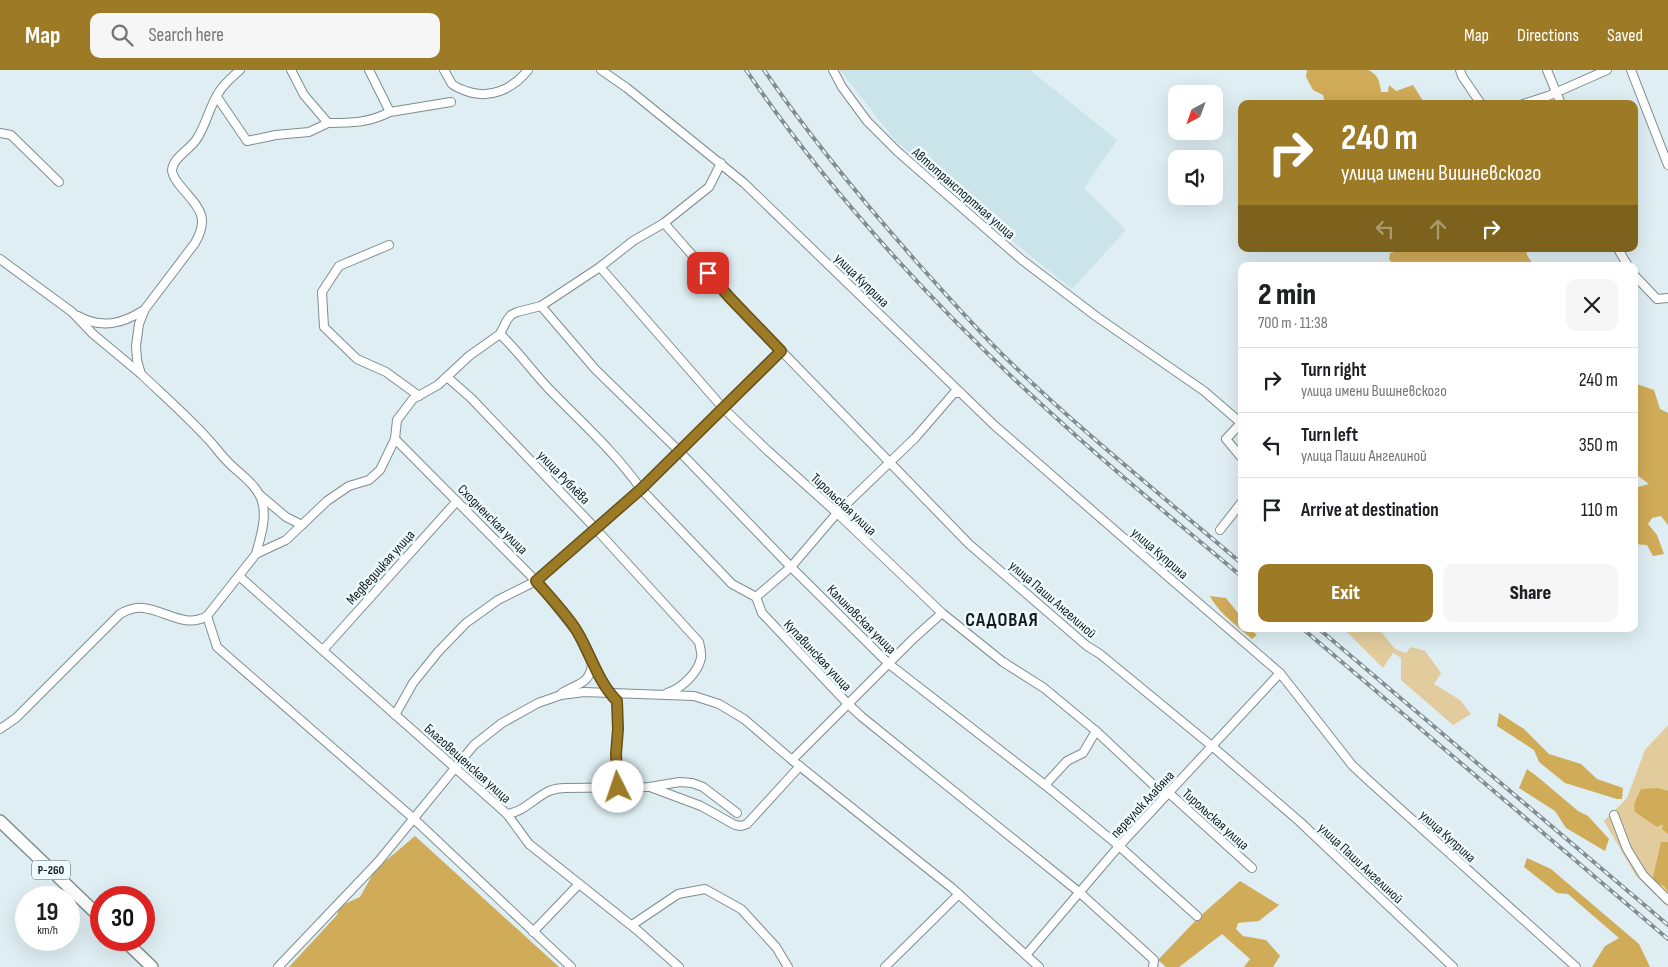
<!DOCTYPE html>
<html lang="en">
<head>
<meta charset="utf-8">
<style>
	body { margin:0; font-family:"Sofia Sans Condensed",sans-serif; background:#f6f6f6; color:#202124; height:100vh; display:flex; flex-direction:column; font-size:19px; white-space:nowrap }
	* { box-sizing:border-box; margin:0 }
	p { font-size:16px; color:#757577 }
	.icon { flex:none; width:28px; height:28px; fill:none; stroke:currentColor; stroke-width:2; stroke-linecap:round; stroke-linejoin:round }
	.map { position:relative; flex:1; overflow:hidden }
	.drawer { position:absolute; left:1238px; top:192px; width:400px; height:370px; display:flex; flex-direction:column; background:#fff; border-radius:10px; box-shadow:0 5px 20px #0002 }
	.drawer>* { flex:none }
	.banner { position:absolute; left:1238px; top:30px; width:400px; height:152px; border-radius:10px; box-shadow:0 5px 20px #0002; background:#9d7b26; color:#fff; overflow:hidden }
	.needle { width:32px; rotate:221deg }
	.fabs { position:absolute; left:1168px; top:15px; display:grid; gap:10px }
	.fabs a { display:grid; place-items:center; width:55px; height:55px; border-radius:10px; background:#fff; box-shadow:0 5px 20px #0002; font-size:25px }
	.speed { position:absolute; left:15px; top:816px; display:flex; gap:10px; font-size:25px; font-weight:700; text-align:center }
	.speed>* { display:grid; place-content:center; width:65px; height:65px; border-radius:50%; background:#fff; box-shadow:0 5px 20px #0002; line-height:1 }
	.speed small { font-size:12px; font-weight:400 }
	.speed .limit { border:8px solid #d22; background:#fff; color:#111 }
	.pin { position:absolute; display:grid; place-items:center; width:42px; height:42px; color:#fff; margin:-21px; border-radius:10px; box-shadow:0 2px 8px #0006 }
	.me { position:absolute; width:55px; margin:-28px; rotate:356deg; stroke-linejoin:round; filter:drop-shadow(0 0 4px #0008) }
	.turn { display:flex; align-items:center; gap:18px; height:105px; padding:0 20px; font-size:22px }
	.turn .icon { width:65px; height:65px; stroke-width:2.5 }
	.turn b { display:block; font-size:35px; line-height:42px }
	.lanes { display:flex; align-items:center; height:48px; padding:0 20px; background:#0003; justify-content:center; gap:25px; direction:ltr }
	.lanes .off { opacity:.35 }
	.round { display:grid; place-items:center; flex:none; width:52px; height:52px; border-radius:10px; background:#f6f6f6 }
	.head { display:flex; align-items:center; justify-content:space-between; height:85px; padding:0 20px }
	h1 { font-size:30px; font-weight:800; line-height:38px }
	.action { display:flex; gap:10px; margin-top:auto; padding:10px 20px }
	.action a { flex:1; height:58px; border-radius:10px; background:#9d7b26; color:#fff; font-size:20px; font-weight:800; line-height:58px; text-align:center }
	.action a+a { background:#f6f6f6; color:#202124 }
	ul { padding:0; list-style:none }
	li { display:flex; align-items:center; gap:15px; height:65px; padding:0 20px; border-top:1px solid #e0e0e0 }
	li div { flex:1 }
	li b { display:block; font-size:19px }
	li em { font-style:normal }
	header { display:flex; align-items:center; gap:30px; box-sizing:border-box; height:70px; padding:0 25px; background:#9d7b26; color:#fff }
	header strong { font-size:24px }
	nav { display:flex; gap:28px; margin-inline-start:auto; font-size:18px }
	.search { width:350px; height:45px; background:#f6f6f6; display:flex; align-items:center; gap:12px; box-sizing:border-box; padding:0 18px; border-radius:10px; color:#757577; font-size:19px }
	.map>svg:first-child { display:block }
	.built { fill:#cae4e9 }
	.green { fill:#e2cc9d }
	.forest { fill:#d0ab58 }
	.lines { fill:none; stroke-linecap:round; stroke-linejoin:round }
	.minor-casing { stroke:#7e8d90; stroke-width:10 }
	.highway-casing { stroke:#7e8d90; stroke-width:14 }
	.minor { stroke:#fff; stroke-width:8 }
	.highway { stroke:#fff; stroke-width:11 }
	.rail-casing { stroke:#828d91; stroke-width:4 }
	.rail { stroke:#eefbfe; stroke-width:2; stroke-dasharray:5.5; stroke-linecap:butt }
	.route-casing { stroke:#665019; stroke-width:12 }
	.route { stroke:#9d7b26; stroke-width:9 }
	.labels { text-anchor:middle; stroke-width:5; stroke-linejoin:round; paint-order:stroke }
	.shield { fill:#eefbfe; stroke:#565e60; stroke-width:1 }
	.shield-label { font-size:12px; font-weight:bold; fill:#151b1d }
	.street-label { font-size:14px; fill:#151b1d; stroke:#eefbfe }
	.district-label { font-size:19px; font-weight:bold; letter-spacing:1px; fill:#151b1d; stroke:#eefbfe }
</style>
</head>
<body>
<header>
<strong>Map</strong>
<div class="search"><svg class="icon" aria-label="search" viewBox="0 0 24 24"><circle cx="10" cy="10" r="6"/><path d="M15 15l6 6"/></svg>Search here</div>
<nav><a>Map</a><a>Directions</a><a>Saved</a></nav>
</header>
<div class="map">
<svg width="1668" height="897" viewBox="0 0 1668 897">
	<rect width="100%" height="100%" fill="#deeef2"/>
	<path class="built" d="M840 0H1030L1117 70 1084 118 1126 160 1072 219 981 146 894 69Z"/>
	<g class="green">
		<path d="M1349 559H1377L1383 564 1395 579 1406 583 1411 577 1425 581 1441 603 1434 614 1460 630 1471 644 1453 655 1401 610V588L1393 583 1383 598 1347 562Z"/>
		<path d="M1668 655V837L1636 806 1604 751 1627 728 1645 680Z"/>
	</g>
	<g class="forest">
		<path d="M1307 0H1368C1378 4 1380 12 1381 22H1388L1389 15 1396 21 1413 15 1425 34H1325L1323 25 1313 20 1306 7Z"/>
		<path d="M1396 179H1526L1527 185 1534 196H1416V192L1406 194 1407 196H1392L1391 191 1389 190 1390 183 1395 182Z"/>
		<path d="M1634 313 1654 320 1660 339 1668 343V455L1661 446 1652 448 1648 454 1657 465 1664 484 1653 486 1647 475 1634 474V418L1649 414 1634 403 1635 393 1634 390Z"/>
		<path d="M1210 526 1226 528 1241 547V559H1250L1257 565 1252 569C1239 558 1217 541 1210 526Z"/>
		<path d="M1499 643 1524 659 1549 684 1581 694 1597 709 1623 718 1622 729H1617L1565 713 1539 692 1534 680 1497 656Z"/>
		<path d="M1527 699 1539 708 1578 741 1588 746 1609 769 1605 781 1566 758 1555 741 1519 718Z"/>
		<path d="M1658 718 1668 721V764L1662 759 1663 754 1657 757 1635 742 1634 734 1641 719Z"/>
		<path d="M415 766 559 897H289L337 845 340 836 360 827 375 800Z"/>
		<path d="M1661 772H1668V822L1664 816 1652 811Z"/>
		<path d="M1527 788 1551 799 1639 874 1650 897H1592L1605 876 1619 868 1568 824 1557 823 1524 797Z"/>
		<path d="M1240 811 1279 835 1259 851 1238 853 1236 859 1243 866 1266 870 1280 886 1273 897H1244L1250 889 1222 864 1179 897H1166L1158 890 1199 847Z"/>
	</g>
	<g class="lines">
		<g class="minor-casing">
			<g id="minor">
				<path d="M240 0C233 6 224 14 219 22 209 37 206 56 196 70 189 80 173 88 172 100 172 105 175 109 178 113 195 135 212 144 195 173L145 239 139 254 136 276 137 290 141 304C163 325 186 345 207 368 214 375 220 384 227 391 240 405 259 415 263 435 266 452 260 468 256 484"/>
				<path d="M291 0 304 25 328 53C352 53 368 53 390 42"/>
				<path d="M369 0 390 42 451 32"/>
				<path d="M444 0C447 4 449 10 452 14 455 17 461 19 466 21 489 30 513 19 528 0"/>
				<path d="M601 0 627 18 744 113 994 355 1173 511 1280 603 1352 695 1368 710 1576 897"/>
				<path d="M833 0 842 17 867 51 898 82 1022 190 1097 247 1204 321 1241 353"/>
				<path d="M1460 0 1462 6 1481 34"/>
				<path d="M1547 0 1561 34"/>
				<path d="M1631 0 1668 95"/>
				<path d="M217 27 247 71 276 65 309 62 328 53"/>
				<path d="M1523 34 1548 26 1607 0"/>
				<path d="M0 63 11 65 59 112"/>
				<path d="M664 153 730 228 969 474 1087 576 1100 584 1213 677 1299 751 1453 897"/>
				<path d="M389 175 339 196 322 222 324 257 357 289 386 302 419 326"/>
				<path d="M1618 179 1628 196"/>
				<path d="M0 189 72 242 93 264 141 304"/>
				<path d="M600 197 723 338 767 380 837 443 942 543 1003 592 1044 618 1096 661"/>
				<path d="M1634 205 1657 229 1668 228"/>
				<path d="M541 236 595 299 679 381 791 497 889 594 1045 715 1119 776 1197 846"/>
				<path d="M78 246C102 259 122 254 144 240"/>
				<path d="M500 264C518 281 532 301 549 319 580 351 615 382 641 419L732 514 756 527 762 543 848 634 862 647 1079 822 1154 890 1153 897"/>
				<path d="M447 307 471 328 595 458 699 572C700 577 702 584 701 588 698 603 681 619 667 623"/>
				<path d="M1241 353 1226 369 1241 387"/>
				<path d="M395 369 536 511 577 562 592 594 609 623 617 631 618 659 616 684 618 717"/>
				<path d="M260 425 286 447 302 455"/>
				<path d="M1220 460 1241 433"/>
				<path d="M239 506 507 744 529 774 637 860 679 897"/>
				<path d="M756 527 791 497 837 443 915 368 954 323H961"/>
				<path d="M323 580 457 431"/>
				<path d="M562 623C578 613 590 614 592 594"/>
				<path d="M395 645 413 613 438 582 466 553 498 530 536 511 641 419 781 281"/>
				<path d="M0 659 16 648 120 544C127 540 134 537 143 538 165 540 185 559 207 546"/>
				<path d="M792 690 913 569 942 543"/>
				<path d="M1045 715 1067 691 1083 683 1096 661 1161 722 1169 723 1252 798"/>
				<path d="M650 717 701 736 735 755 741 756 747 754 800 696"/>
				<path d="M507 744C524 742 534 728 549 721 554 719 560 718 565 718L649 717 680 712 692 713 703 717 737 743"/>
				<path d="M1614 745 1627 779 1643 805 1668 830"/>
				<path d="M632 855 678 824 705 819 741 839 776 877 788 897"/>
				<path d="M533 862 579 814"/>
				<path d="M1026 885 1119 776 1280 603"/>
				<path d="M278 897 378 792 474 675 502 653 538 633 561 625 584 622 694 626 719 634 744 649 792 690 952 818 1039 897"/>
				<path d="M571 897 413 748 217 577 207 546 256 484 286 470 327 431 349 416 369 410 380 400 395 369 397 350 413 329 438 315 469 286 500 264 507 250 511 245 517 242 541 236 600 197 633 171 664 153 709 117 721 93"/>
				<path d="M885 897 959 824"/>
			</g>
		</g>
		<g class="highway-casing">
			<g id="highway">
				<path d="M0 751 101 848"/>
				<path d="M124 870 152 897"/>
			</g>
		</g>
		<use href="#minor" class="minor"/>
		<use href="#highway" class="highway"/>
		<g class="rail-casing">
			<g id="rail">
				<path d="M746 0C833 128 948 251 1063 354 1121 407 1182 456 1241 506"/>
				<path d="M764 0C812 70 866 135 922 198 951 230 979 262 1010 292 1083 363 1164 427 1241 493"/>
				<path d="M1303 559 1668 869"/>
				<path d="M1319 559 1668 855"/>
			</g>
		</g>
		<use href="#rail" class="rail"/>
	</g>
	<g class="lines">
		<g class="route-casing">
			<path id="route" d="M618 717 616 684 618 659 617 631C598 612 591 585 578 563 569 547 549 526 536 511L641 419 781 281 730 228 708 203"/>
		</g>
		<use href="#route" class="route"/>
	</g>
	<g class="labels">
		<rect class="shield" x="32" y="790.5" width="38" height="19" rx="4"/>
		<g class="shield-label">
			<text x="51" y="804">Р-260</text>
		</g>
		<g class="street-label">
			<text transform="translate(964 123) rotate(41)" y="5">Автотранспортная улица</text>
			<text transform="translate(862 210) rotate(44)" y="5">улица Куприна</text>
			<text transform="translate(564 407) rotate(46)" y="5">улица Рублёва</text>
			<text transform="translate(844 434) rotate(43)" y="5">Тирольская улица</text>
			<text transform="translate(493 449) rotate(45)" y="5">Сходненская улица</text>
			<text transform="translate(1160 483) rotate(41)" y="5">улица Куприна</text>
			<text transform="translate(380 497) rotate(-48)" y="5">Медведицкая улица</text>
			<text transform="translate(1053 529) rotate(41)" y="5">улица Паши Ангелиной</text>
			<text transform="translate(862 549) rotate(45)" y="5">Калиновская улица</text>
			<text transform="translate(818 585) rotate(47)" y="5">Купавинская улица</text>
			<text transform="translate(468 693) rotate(42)" y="5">Благовещенская улица</text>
			<text transform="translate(1142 734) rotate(-47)" y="5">переулок Алабяна</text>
			<text transform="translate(1216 749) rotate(42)" y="5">Тирольская улица</text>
			<text transform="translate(1448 766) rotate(42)" y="5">улица Куприна</text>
			<text transform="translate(1361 793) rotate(43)" y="5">улица Паши Ангелиной</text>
		</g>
		<g class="district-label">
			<text x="1002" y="556">САДОВАЯ</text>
		</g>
	</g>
</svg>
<div class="fabs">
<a><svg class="needle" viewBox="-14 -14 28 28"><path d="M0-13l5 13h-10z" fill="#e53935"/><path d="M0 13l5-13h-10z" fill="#757577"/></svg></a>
<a><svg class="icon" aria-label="sound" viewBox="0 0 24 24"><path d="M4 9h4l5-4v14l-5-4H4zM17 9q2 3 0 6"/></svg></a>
</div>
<div class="speed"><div>19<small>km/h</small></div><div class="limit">30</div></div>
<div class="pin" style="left:708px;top:203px;background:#d93025"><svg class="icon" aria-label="arrive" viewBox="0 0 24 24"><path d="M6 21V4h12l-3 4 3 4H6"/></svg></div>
<svg class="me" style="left:618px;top:717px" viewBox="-20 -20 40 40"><circle r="19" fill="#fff"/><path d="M0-13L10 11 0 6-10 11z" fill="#9d7b26"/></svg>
<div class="banner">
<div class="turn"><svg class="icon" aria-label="right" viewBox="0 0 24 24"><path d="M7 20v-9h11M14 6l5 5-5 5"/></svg><div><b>240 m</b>улица имени Вишневского</div></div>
<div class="lanes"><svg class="icon off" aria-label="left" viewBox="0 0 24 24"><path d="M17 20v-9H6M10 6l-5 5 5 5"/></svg><svg class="icon off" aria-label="ahead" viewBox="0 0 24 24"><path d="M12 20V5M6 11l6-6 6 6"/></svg><svg class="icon" aria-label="right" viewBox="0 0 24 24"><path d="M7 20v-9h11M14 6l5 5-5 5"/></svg></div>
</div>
<section class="drawer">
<div class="head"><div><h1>2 min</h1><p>700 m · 11:38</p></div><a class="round"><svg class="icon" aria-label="close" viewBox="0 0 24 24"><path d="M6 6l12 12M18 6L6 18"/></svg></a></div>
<ul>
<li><svg class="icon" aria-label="right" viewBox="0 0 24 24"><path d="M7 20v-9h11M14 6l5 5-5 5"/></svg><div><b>Turn right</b><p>улица имени Вишневского</p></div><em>240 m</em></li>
<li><svg class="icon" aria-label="left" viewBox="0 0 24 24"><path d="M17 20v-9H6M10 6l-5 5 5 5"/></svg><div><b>Turn left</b><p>улица Паши Ангелиной</p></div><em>350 m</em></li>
<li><svg class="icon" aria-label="arrive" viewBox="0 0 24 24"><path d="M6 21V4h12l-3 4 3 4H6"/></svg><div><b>Arrive at destination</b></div><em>110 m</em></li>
</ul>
<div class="action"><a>Exit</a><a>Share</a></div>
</section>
</div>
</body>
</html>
